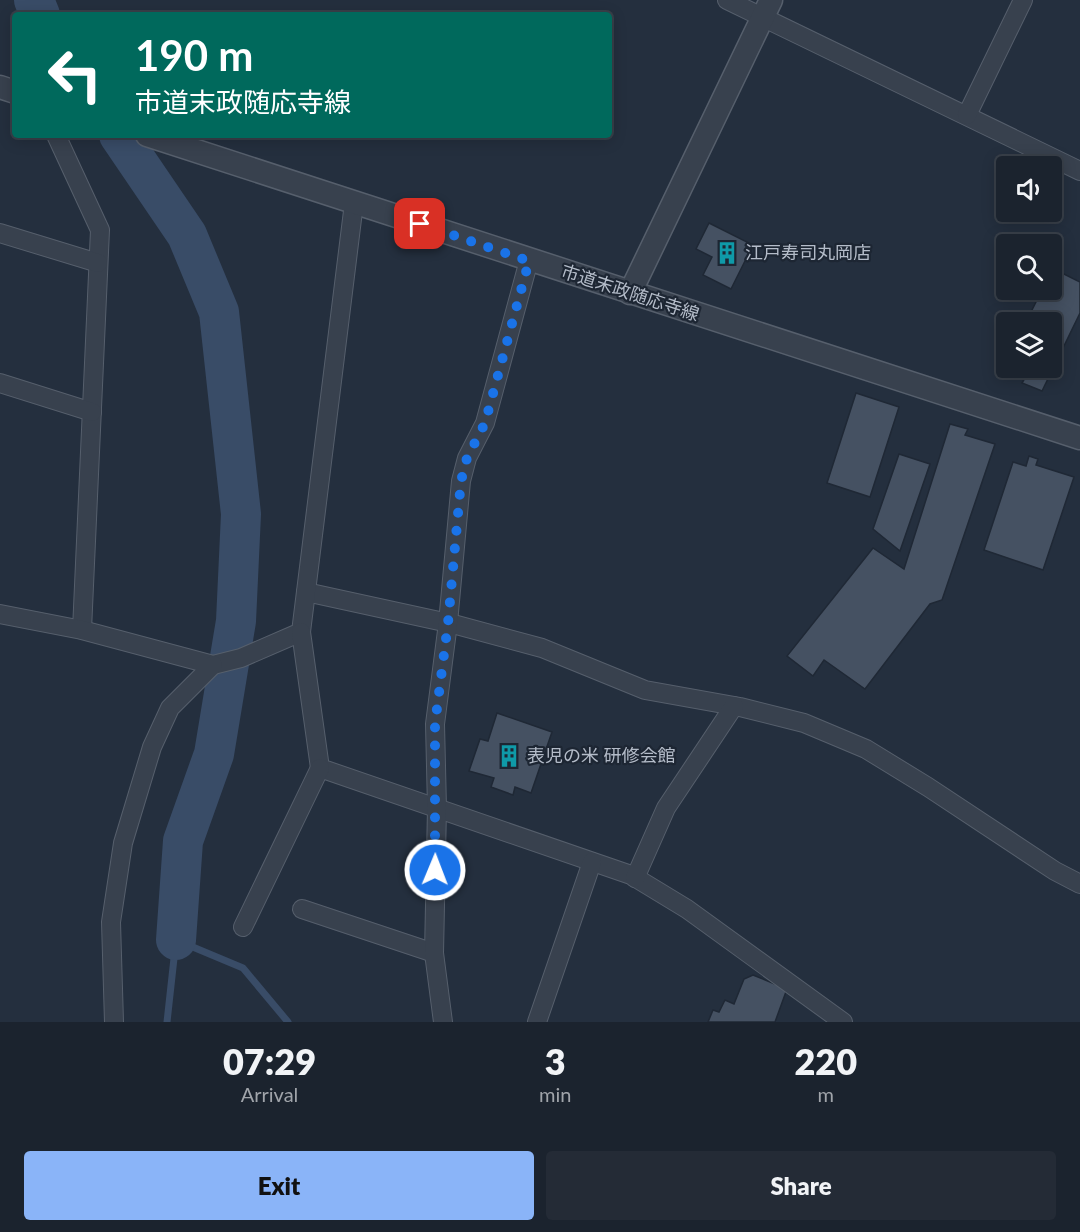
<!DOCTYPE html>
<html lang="en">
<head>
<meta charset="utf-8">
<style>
	body { margin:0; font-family:Lato,"Noto Sans JP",sans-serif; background:#242b36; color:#f1f3f6; height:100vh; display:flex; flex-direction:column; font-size:22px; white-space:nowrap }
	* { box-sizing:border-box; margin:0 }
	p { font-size:20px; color:#a0a4aa }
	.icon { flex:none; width:33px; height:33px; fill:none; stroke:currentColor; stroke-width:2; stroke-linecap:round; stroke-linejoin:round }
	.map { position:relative; height:1022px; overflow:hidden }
	.panel { display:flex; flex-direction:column; background:#1b232e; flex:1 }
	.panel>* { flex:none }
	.top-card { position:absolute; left:12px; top:12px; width:600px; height:126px; border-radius:6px; box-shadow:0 3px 15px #0003,0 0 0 2px #39404a; background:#00695c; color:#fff; overflow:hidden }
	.fabs { position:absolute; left:996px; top:156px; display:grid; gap:12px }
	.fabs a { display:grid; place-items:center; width:66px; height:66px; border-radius:6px; background:#1b232e; box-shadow:0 3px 15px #0003,0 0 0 2px #39404a; font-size:30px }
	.pin { position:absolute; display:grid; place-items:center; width:51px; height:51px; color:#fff; margin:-26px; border-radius:12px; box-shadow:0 3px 9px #0006 }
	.me { position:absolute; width:66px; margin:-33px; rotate:1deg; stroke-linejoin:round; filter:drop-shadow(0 0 4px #0008) }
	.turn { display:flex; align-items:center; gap:21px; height:126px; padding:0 24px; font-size:27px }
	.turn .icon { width:78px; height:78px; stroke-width:2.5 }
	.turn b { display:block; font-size:42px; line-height:51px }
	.eta { display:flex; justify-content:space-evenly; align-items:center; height:102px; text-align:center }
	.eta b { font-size:36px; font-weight:800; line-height:42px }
	.cta { display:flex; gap:12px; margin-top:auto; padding:12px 24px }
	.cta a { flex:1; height:69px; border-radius:6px; background:#8ab4f8; color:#111; font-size:24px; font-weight:800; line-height:69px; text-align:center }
	.cta a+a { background:#242b36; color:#f1f3f6 }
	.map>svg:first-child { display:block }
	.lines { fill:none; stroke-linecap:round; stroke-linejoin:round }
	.stream { stroke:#394c67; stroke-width:7 }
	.river { stroke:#394c67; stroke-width:40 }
	.building { fill:#455162; stroke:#1f2835; stroke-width:1.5 }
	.minor-casing { stroke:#565f6c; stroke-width:20 }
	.tertiary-casing { stroke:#565f6c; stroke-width:25 }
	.minor { stroke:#38414e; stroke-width:18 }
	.tertiary { stroke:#38414e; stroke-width:22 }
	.route { stroke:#1a73e8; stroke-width:10; stroke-dasharray:0 18 }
	.labels { text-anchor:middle; stroke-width:4.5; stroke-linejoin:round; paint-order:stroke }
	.poi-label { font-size:18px; fill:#b4bcc9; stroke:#1d2633; text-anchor:start }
	.street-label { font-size:18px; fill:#b4bcc9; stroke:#1d2633 }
</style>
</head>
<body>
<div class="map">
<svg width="1080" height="1022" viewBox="0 0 1080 1022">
	<rect width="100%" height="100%" fill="#242f3e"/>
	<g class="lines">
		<path class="stream" d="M167 1022 176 940 243 968 288 1022"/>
		<g class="river">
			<path d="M34 0 40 15"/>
			<path d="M119 135 187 235 219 312 241 514 236 621 214 754 183 841 176 940"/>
		</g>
	</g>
	<g class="building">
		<path d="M709 223 753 245 731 289 703 275 712 257 696 249Z"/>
		<path d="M1052 268 1080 282V313L1042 391 1022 383 1029 371 1022 368H1052V322H1026L1042 290H1052Z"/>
		<path d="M856 393 899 407 870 497 827 483Z"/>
		<path d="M950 424 968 429 965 435 995 444 942 600 930 604 865 689 824 660 813 676 787 656 873 548 904 569Z"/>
		<path d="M899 454 930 464 900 551 873 529Z"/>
		<path d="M1029 456 1038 459 1036 465 1074 477 1043 570 984 550 1013 462 1026 466Z"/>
		<path d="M497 713 552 732 531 793 515 787 513 795 491 787 494 778 469 771 480 739 488 741Z"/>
		<path d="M753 975 787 989 775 1022H708L713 1010 719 1012 725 1000 734 1004 744 979Z"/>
	</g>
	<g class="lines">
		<g class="minor-casing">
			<g id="minor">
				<path d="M727 0 1080 171"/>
				<path d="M967 115 1023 0"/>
				<path d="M56 135 100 230 82 630"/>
				<path d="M0 233 98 263"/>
				<path d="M0 383 92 412"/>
				<path d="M306 592 453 624 542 648 645 690 740 707 804 723 866 749 928 787 1055 871 1080 884"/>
				<path d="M0 614 82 630 213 665 241 658 301 632 354 203"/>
				<path d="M301 632 320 768 631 875 687 909 843 1022"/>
				<path d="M635 878 666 808 734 706"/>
				<path d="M302 909 434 953"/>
				<path d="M243 927 320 768"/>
				<path d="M114 1022 111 922 123 843 152 747 170 708 213 665"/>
				<path d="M443 1022 434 953 437 808 435 724 448 623 461 481 467 458 485 423 529 260"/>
				<path d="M537 1022 592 862"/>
			</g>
		</g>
		<g class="tertiary-casing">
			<g id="tertiary">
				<path d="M0 87 15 92"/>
				<path d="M147 135 1080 438"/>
				<path d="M630 293 771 0"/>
			</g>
		</g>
		<use href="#minor" class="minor"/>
		<use href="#tertiary" class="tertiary"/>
	</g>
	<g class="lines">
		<path class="route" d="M420 224 529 261 485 423 467 458 461 481 448 623 435 724V870"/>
	</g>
	<defs>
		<g id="building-bare" transform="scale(1.8)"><path d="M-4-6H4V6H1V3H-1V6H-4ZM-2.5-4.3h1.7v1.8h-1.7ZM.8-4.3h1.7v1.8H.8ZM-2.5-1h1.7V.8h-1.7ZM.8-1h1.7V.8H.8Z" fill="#0f9aa8" stroke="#1d2633" stroke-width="2.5" paint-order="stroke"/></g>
	</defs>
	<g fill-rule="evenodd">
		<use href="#building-bare" x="727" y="253"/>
		<use href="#building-bare" x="509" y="756"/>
	</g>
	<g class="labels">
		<g class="poi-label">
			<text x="745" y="259">江戸寿司丸岡店</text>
			<text x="527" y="762">表児の米 研修会館</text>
		</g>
		<g class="street-label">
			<text transform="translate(630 293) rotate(18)" y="6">市道末政随応寺線</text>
		</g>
	</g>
</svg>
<div class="fabs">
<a><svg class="icon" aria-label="sound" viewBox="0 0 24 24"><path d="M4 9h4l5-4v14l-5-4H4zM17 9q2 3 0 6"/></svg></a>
<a><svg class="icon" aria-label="search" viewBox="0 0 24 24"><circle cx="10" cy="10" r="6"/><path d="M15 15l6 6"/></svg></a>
<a><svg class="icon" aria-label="layers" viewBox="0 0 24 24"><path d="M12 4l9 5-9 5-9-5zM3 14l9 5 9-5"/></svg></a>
</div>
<div class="pin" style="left:420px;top:224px;background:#d93025"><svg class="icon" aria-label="arrive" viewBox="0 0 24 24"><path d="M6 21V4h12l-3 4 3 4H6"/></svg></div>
<svg class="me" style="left:435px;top:870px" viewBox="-20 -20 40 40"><circle r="17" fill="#1a73e8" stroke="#fff" stroke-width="3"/><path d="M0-11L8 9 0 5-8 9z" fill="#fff"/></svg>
<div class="top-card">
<div class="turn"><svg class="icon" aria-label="left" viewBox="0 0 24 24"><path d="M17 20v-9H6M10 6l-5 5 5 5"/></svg><div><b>190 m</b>市道末政随応寺線</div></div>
</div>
</div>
<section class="panel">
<div class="eta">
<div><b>07:29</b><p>Arrival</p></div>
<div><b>3</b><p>min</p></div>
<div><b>220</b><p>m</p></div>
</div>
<div class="cta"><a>Exit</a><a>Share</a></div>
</section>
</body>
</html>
